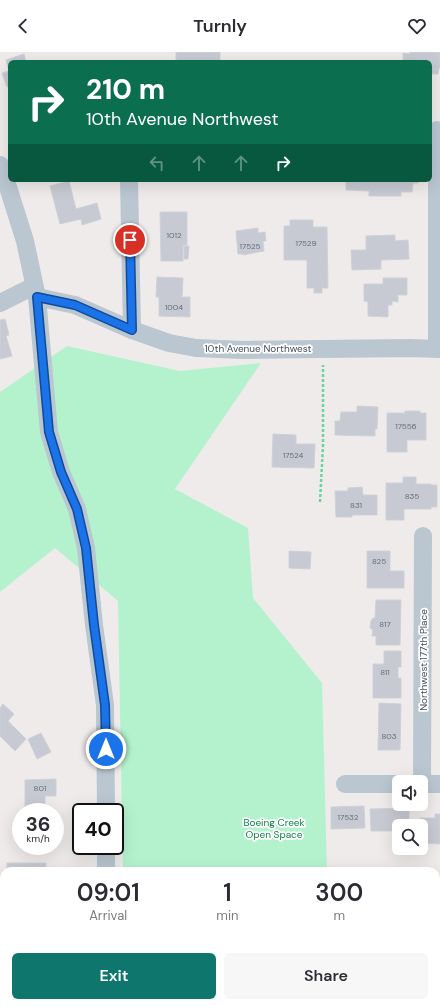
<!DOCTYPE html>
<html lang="en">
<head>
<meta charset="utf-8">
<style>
	body { margin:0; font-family:"DM Sans",sans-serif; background:#f7f7f7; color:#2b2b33; height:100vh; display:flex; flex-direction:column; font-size:15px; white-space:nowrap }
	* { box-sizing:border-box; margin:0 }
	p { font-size:13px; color:#7c7c81 }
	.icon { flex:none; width:22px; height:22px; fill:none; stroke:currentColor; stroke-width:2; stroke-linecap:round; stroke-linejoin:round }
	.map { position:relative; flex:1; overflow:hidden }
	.panel { position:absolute; left:0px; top:815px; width:440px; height:140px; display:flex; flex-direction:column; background:#fff; border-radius:12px 12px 0 0; box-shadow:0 4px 16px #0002 }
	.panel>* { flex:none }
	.guide { position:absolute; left:8px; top:8px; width:424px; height:122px; border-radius:6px; box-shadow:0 4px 16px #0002; background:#0b6e4f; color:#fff; overflow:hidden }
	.fabs { position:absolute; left:392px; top:723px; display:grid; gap:8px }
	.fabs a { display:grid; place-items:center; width:36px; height:36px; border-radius:6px; background:#fff; box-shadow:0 4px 16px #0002; font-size:20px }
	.speed { position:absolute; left:12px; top:751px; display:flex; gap:8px; font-size:20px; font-weight:700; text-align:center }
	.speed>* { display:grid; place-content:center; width:52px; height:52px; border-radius:50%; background:#fff; box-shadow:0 4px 16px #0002; line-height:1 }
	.speed small { font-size:10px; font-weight:400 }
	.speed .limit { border:2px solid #111; border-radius:6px; background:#fff; color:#111 }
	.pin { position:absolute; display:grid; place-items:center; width:34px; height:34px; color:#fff; margin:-17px; border:2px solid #fff; border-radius:50%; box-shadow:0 1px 4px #0007 }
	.me { position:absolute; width:44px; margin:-22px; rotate:0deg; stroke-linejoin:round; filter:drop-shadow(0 0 3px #0008) }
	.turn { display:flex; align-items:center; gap:14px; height:84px; padding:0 12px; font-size:18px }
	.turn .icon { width:52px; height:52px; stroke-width:2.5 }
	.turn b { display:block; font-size:28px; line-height:34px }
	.lanes { display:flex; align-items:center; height:38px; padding:0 12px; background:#0003; justify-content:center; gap:20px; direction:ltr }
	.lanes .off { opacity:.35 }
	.eta { display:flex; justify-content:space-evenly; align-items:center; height:68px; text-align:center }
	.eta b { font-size:24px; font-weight:600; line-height:28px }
	.action { display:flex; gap:8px; margin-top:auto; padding:8px 12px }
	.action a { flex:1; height:46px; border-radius:6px; background:#0f766e; color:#fff; font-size:16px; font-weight:600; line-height:46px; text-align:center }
	.action a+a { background:#f7f7f7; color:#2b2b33 }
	header { display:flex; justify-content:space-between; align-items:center; height:52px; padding:0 12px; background:#fff; font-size:18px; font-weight:600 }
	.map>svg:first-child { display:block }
	.green { fill:#b4f2cd }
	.building { fill:#c7cad2; stroke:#cfd1d8 }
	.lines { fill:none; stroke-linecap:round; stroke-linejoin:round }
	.path { stroke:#69d3a1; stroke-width:2.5; stroke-dasharray:3 2; stroke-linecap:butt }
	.minor { stroke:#bac6d0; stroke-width:18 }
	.route-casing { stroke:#114b97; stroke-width:10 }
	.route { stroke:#1a73e8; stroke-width:7 }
	.labels { text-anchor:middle; stroke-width:3.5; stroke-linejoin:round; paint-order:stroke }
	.number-label { font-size:8px; fill:#636e78 }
	.street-label { font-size:10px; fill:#424f5a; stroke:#fff }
	.park-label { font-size:10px; fill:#0e814a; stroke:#fff }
</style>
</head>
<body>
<header><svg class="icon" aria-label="back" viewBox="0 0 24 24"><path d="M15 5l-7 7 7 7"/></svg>Turnly<svg class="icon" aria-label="heart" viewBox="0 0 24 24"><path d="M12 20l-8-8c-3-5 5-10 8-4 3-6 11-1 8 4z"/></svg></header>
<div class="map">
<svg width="440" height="955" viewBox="0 0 440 955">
	<rect width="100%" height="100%" fill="#efebeb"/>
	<g class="green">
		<path d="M67 294 180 319 261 311 175 437 248 476 253 546 322 631 327 819H123L118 549 55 496 0 540V340Z"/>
		<rect x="125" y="951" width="205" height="4"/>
	</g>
	<g class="building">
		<rect x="176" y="0" width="44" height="10"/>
		<path d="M410 0H440V16H439L438 22H430V10H403V1L410 2Z"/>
		<path d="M24 2 26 10H10V34L7 35 2 21 9 19 6 8Z"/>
		<path d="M346 128H418V131H413L412 140H401V144H369V139L346 138Z"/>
		<path d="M69 129 76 157 97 151 101 167 82 173 81 167 60 172 50 134Z"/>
		<path d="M160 160H187V193H183V209H161Z"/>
		<path d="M290 168H313V175H327L328 236H322V241H314V236H307V208H284V174H290Z"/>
		<path d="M258 176V181L265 180 266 189H263L264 199 243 203 242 202H238L236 179Z"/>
		<path d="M395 183V189L408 188 409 207 381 208V217L352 218 351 198H366V184Z"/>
		<path d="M184 194H189L188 207H184Z"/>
		<path d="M157 225 183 226 182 245H190V265L159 264V245H156Z"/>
		<path d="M383 226H407V243H398V250L392 249V253H388V265L368 264V250L364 249V232H383Z"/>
		<path d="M5 267 9 283 6 284 12 304 0 307V268Z"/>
		<path d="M357 354 378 355 377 377H375V384L335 383V369H340L341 360H357Z"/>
		<path d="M405 359H420V361H426V388H407V400H387V361H405Z"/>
		<path d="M273 382 296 383V392H315L314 416 272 415Z"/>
		<path d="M403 425H416V432H431V433H437V455H431V457H404V468H386V431H403Z"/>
		<path d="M362 435 363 443H377V463H352V465H336L335 439H348V436Z"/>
		<path d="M289 499 311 500 310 517 289 516Z"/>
		<path d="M367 499H390V519H404V536H367Z"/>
		<path d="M376 548H401L400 593H376V584H372L373 578 370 576 371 569 373 566H375Z"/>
		<path d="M384 599H401V615H398V626H401V646H373V612H384Z"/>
		<path d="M379 651 401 652 400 698H378Z"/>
		<path d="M3 652 14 662 8 669 26 687 15 699 0 684V656Z"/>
		<path d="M41 681 51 700 37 707 28 687Z"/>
		<path d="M56 727V744H45V760H25V728Z"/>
		<path d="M364 754 365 776 331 777V755Z"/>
		<path d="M409 756V774H399V779H371L370 757Z"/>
		<path d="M435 762H440V792L421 791 420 766H435Z"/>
		<rect x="7" y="811" width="39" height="8"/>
		<rect x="436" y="824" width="4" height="19"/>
		<path d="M440 919V943H436V920Z"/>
		<path d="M356 951H375L376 955H357Z"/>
	</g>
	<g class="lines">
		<path class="path" d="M320 450 323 394V313"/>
		<g class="minor">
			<path d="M437 78V297"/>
			<path d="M0 113 7 132 25 189 37 245 49 380 61 420 77 457 86 496 94 573 105 653 106 760"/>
			<path d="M129 128 132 278"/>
			<path d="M37 245 75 253 132 278 169 291 196 296 243 298 410 296 440 297"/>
			<path d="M0 251 34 234"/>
			<path d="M345 732H399"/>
			<path d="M421 732H440"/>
			<path d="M422 732 423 484"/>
			<path d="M106 794V819"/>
			<path d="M436 888H440"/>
			<path d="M0 900 4 902"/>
			<path d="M73 951 79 955"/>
			<path d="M107 951V955"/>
			<path d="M401 951 402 955"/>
		</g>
	</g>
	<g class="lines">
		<g class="route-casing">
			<path id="route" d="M106 697 105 653 94 573 86 496 77 457 61 420 49 380 37 245 75 253 132 278 130 188"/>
		</g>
		<use href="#route" class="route"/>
	</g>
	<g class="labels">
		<g class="number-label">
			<text x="174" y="186">1012</text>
			<text x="306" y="194">17529</text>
			<text x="250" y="197">17525</text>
			<text x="174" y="258">1004</text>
			<text x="406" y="377">17556</text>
			<text x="293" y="406">17524</text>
			<text x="412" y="447">835</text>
			<text x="356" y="456">831</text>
			<text x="379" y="512">825</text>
			<text x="385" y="575">817</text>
			<text x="385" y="623">811</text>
			<text x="389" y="687">803</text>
			<text x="40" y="739">801</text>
			<text x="348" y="768">17532</text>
		</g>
		<g class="street-label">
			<text x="258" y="300">10th Avenue Northwest</text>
			<text transform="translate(423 608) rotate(-90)" y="4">Northwest 177th Place</text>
		</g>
		<g class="park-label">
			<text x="274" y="774">Boeing Creek<tspan x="274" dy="12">Open Space</tspan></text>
		</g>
	</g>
</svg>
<div class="fabs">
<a><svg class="icon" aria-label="sound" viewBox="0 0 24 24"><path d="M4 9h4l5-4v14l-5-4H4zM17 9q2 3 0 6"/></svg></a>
<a><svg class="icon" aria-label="search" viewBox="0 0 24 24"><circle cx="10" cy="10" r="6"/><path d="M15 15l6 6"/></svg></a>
</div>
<div class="speed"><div>36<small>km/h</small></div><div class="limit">40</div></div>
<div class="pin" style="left:130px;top:188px;background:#d93025"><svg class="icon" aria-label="arrive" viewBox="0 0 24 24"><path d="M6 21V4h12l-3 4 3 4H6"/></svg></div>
<svg class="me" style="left:106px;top:697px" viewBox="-20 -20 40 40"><circle r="17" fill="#1a73e8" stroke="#fff" stroke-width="3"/><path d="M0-11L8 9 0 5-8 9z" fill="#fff"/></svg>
<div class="guide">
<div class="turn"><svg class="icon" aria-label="right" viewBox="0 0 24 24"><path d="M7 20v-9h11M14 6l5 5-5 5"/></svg><div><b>210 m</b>10th Avenue Northwest</div></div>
<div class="lanes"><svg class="icon off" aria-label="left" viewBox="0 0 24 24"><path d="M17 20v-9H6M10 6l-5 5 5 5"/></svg><svg class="icon off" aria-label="ahead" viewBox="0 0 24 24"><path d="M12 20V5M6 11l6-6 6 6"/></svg><svg class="icon off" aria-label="ahead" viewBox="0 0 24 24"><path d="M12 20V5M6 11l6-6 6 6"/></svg><svg class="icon" aria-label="right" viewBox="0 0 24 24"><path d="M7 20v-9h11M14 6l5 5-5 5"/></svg></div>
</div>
<section class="panel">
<div class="eta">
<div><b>09:01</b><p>Arrival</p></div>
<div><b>1</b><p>min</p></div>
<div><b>300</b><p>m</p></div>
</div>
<div class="action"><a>Exit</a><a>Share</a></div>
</section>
</div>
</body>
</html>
